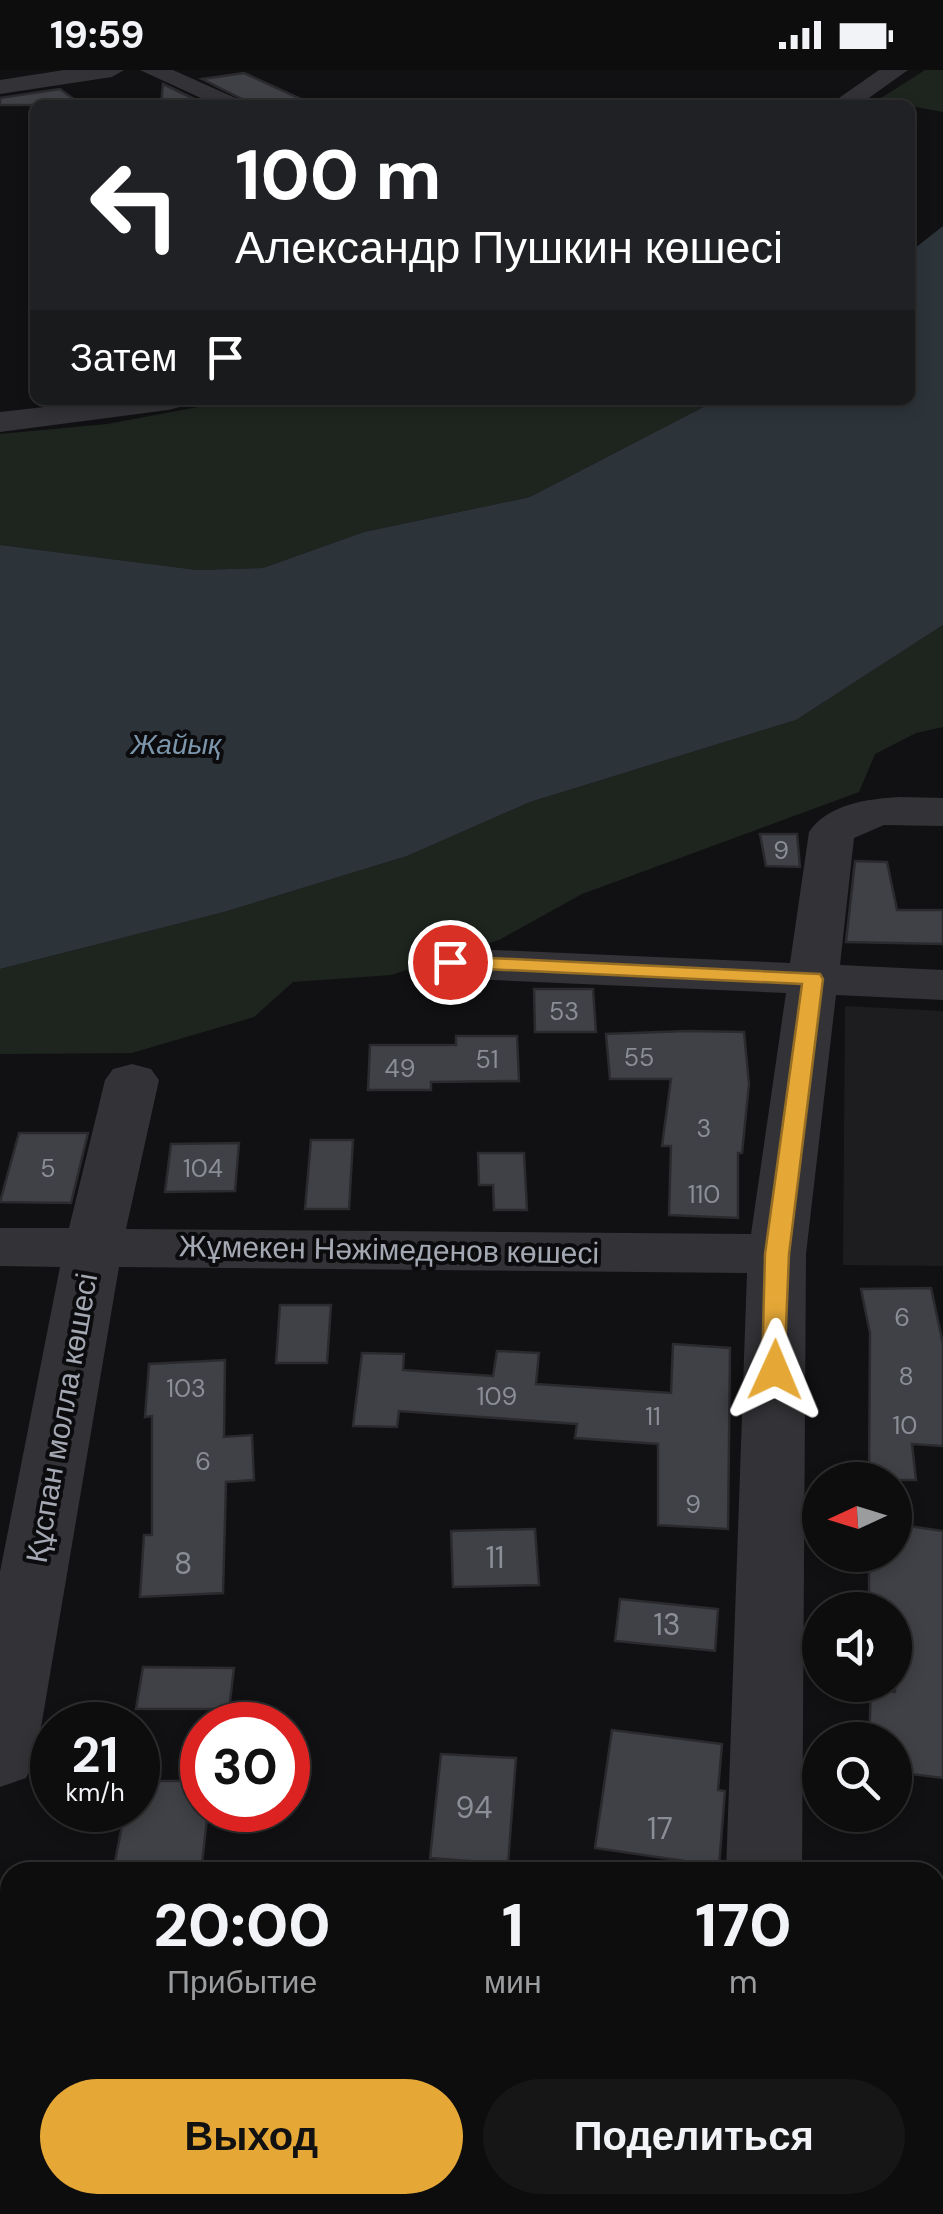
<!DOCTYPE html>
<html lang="ru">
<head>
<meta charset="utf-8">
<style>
	body { margin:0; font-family:"DM Sans",sans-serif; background:#161617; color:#f1f3f6; height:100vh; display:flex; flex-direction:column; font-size:38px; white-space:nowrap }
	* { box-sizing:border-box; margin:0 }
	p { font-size:32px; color:#9a9c9e }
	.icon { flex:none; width:55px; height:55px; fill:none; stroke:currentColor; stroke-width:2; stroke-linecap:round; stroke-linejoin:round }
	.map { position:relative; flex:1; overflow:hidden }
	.side { position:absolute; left:0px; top:1792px; width:945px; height:352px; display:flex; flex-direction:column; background:#0d0d0e; border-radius:30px 30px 0 0; box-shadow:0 5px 15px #0003,0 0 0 2px #2d2d2e }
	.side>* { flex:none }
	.hud { position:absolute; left:30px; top:30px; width:885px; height:305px; border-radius:15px; box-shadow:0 5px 15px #0003,0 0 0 2px #2d2d2e; background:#202124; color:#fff; overflow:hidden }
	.needle { width:65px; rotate:266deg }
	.tools { position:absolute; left:802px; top:1392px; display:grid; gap:20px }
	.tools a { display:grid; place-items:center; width:110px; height:110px; border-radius:50%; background:#0d0d0e; box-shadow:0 5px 15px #0003,0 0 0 2px #2d2d2e; font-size:50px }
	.speed { position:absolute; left:30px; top:1632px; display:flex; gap:20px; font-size:50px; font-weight:700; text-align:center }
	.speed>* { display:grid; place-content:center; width:130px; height:130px; border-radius:50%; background:#0d0d0e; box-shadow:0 5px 15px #0003,0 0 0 2px #2d2d2e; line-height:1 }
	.speed small { font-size:25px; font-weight:400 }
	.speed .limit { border:15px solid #d22; background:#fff; color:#111 }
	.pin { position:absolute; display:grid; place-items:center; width:85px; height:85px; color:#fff; margin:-42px; border:5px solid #fff; border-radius:50%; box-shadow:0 2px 10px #0007 }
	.me { position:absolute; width:110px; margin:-55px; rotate:1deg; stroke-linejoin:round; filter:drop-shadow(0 0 8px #0008) }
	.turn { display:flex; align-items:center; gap:35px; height:210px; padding:0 40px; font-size:45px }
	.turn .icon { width:130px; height:130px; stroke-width:2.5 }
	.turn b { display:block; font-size:70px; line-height:85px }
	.then { display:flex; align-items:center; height:95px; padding:0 40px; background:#0003; gap:20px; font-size:38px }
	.eta { display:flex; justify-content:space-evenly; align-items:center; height:170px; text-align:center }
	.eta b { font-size:60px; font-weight:800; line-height:70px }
	.cta { display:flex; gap:20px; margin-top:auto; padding:20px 40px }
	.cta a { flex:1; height:115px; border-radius:60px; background:#e5a837; color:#111; font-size:40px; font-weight:800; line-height:115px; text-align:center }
	.cta a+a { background:#161617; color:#f1f3f6 }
	.status { display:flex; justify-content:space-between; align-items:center; height:70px; padding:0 50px; background:#0d0d0e; direction:ltr }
	.status svg { height:28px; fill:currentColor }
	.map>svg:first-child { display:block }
	.built { fill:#1d1d20 }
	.green { fill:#1e251f }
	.water { fill:#2c343a }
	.building { fill:#404146; stroke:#2b2b2f; stroke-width:2.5 }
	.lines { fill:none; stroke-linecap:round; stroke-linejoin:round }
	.minor { fill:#333337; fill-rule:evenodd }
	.major { fill:#4f5156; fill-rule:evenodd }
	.route { fill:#e5a837; stroke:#956d24; stroke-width:2.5 }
	.labels { text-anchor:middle; stroke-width:8; stroke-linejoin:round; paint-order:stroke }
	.number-label { font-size:25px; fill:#8b8e97 }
	.far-water-label { font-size:28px; font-style:italic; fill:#7c96ac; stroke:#0c0c0e }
	.street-label { font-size:30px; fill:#a4a8b2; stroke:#0c0c0e }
	.near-number-label { font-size:30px; fill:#8b8e97 }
</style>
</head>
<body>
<div class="status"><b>19:59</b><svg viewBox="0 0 49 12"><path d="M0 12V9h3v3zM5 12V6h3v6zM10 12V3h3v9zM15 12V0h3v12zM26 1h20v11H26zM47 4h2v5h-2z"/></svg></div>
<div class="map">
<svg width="943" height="2144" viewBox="0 0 943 2144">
	<rect width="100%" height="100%" fill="#111113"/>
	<path class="built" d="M845 936 943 941V1196L843 1195Z"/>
	<g class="green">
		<path d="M925 0H943V42L878 30Z"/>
		<path d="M235 330H717L530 427 364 462 263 498 197 500 0 475V364L107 354Z"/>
		<path d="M943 555V657L916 663 875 684 859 722 582 824 499 870 391 905 293 912 254 947 132 983 0 984V899L224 842 407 786 530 732 796 650Z"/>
	</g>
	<path class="water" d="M943 156V555L796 650 530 732 407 786 224 842 0 899V475L197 500 263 498 364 462 530 427 717 330H910V182Z"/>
	<g class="building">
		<path d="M244 3 314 35H254L202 9Z"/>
		<path d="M163 14 207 35H161Z"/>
		<path d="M60 19 82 35H0V28Z"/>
		<path d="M760 764H797L800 797 766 796Z"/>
		<path d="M855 791 887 792 897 840H943V874L846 872Z"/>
		<path d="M534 919H593L596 962H535Z"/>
		<path d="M688 961 744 962 749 1014 742 1083H738V1148L669 1145 671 1076H662L671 1009H610L606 964Z"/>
		<path d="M456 966H517L519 1011 431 1012V1020H368L370 975H456Z"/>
		<path d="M19 1063H88L71 1133 0 1132Z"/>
		<path d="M311 1070H353L349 1139H305Z"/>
		<path d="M239 1073 235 1121 165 1122 171 1074Z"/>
		<path d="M478 1083H524L527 1140H494L493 1115H479Z"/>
		<path d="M931 1218 943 1274V1376L912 1374 916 1410H869L870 1263 861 1219Z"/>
		<path d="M280 1235H331L327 1293H276Z"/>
		<path d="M673 1274 730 1278 728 1459 658 1455V1374L575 1368 577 1354 399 1341 397 1357 353 1356 362 1283 404 1284 403 1300 493 1306 497 1281 539 1283 536 1314 671 1323Z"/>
		<path d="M225 1290 224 1367 252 1365 254 1410 226 1412 223 1523 140 1527 144 1465H152V1346L145 1347 149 1294Z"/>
		<path d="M895 1454 943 1461V1708L895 1702V1670H869L871 1620 895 1622V1540H869V1505L872 1485H895Z"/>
		<path d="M535 1459 539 1515 453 1517 451 1461Z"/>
		<path d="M620 1529 718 1539 715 1581 615 1571Z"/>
		<path d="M143 1597 234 1598 229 1639H136Z"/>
		<path d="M612 1660 722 1674 718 1720 725 1721 719 1796 595 1778Z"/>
		<path d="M441 1684 516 1688 508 1794 430 1788Z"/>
		<path d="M138 1711H202V1740H208L201 1802H113L125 1740H138Z"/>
	</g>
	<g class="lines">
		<g class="minor">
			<path d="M64 0H124L112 7 0 24V10Z"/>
			<path d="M140 0H173L251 35H216Z"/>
			<path d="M879 0H908L859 35H829Z"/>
			<path d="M106 330H185L180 337 168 340 0 362V342Z"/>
			<path d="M899 727 943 728V756L884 755 854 768 840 895 943 900V930L836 925 806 1184 802 1802H726L747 1203 119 1197 36 1687 26 1708 0 1717V1502L60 1197 0 1196V1158H69L105 1010 113 999 132 994 151 999 159 1010 126 1159 751 1164 786 923 449 908 431 904 424 893 431 882 449 878 790 893 809 762C828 734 867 729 899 727Z"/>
			<rect x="714" y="2135" width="86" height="9"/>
		</g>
		<g class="major">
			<rect x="935" y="2003" width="8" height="78"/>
			<rect x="0" y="2004" width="10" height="78"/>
		</g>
	</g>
	<path class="route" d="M450 886 820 904 823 909 789 1184 784 1306 775 1309 762 1300 765 1184 802 914 442 897V888Z"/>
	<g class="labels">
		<g class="number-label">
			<text x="781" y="789">9</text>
			<text x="564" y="950">53</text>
			<text x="639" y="996">55</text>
			<text x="487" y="998">51</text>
			<text x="400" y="1007">49</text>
			<text x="704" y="1067">3</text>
			<text x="48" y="1107">5</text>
			<text x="203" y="1107">104</text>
			<text x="704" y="1133">110</text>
			<text x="902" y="1256">6</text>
			<text x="906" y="1315">8</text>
			<text x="186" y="1327">103</text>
			<text x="497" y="1335">109</text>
			<text x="653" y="1355">11</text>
			<text x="905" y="1364">10</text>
			<text x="203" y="1400">6</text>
			<text x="693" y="1443">9</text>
		</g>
		<g class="far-water-label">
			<text x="176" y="684">Жайық</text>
		</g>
		<g class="street-label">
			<text transform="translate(389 1180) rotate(1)" y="10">Жұмекен Нәжімеденов көшесі</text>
			<text transform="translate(62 1348) rotate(-80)" y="10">Құспан молла көшесі</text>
		</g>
		<g class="near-number-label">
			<text x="495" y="1498">11</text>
			<text x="183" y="1504">8</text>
			<text x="667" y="1565">13</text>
			<text x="474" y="1748">94</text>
			<text x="660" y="1769">17</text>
		</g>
	</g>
</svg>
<div class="tools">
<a><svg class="needle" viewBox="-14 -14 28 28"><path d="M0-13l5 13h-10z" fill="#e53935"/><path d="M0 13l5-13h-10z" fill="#9a9c9e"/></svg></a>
<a><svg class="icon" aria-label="sound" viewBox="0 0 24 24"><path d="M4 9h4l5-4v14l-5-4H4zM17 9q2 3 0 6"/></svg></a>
<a><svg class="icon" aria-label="search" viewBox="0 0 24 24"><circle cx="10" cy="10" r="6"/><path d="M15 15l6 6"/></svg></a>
</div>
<div class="speed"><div>21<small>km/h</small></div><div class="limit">30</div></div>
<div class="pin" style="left:450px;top:892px;background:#d93025"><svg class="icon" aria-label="arrive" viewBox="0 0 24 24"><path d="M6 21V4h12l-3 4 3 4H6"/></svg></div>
<svg class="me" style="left:775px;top:1300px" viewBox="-20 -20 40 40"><path d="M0-17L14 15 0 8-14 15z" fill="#e5a837" stroke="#fff" stroke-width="4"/></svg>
<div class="hud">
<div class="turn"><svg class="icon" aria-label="left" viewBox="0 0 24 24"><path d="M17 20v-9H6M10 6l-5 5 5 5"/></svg><div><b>100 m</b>Александр Пушкин көшесі</div></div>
<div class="then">Затем<svg class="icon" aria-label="arrive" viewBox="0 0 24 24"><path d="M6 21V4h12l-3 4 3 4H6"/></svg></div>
</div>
<section class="side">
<div class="eta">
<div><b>20:00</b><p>Прибытие</p></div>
<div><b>1</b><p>мин</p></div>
<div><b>170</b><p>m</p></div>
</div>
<div class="cta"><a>Выход</a><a>Поделиться</a></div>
</section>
</div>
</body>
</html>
